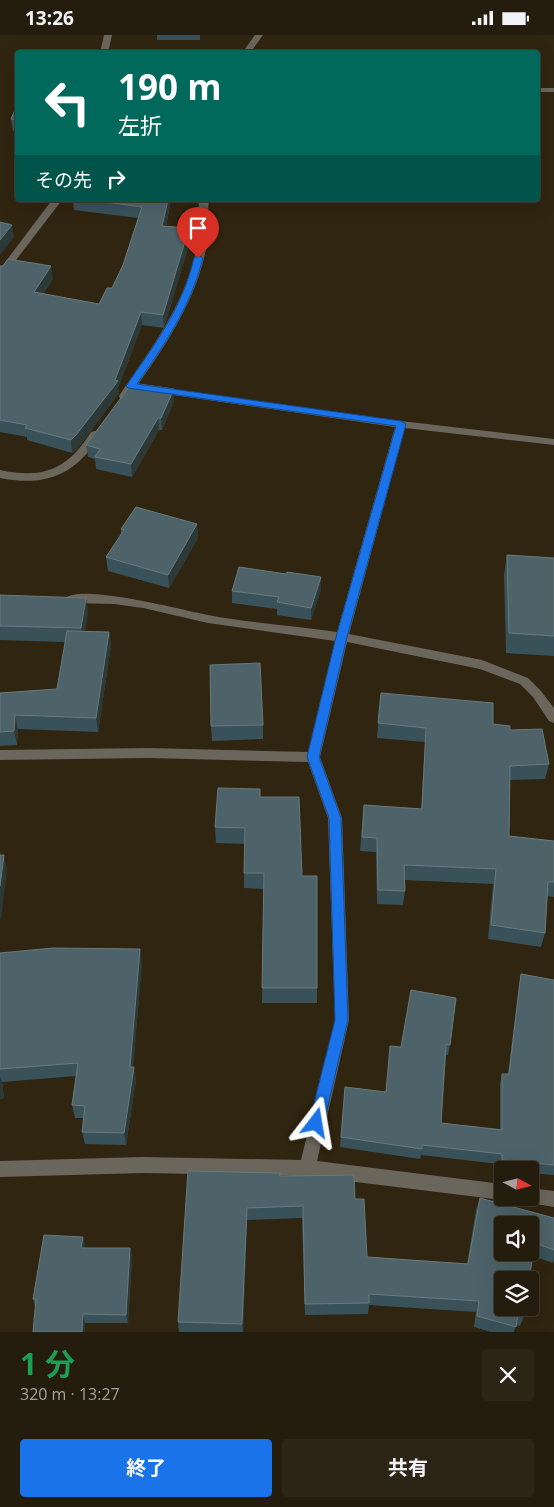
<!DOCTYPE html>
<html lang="ja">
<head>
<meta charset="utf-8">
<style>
	body { margin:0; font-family:"Open Sans","Noto Sans JP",sans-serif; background:#2c2515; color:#f1f3f6; height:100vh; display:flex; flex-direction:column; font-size:19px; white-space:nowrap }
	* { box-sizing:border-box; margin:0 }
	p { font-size:16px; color:#a3a19d }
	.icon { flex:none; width:28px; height:28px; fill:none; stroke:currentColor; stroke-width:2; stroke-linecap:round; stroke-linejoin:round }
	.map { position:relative; height:1297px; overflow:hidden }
	.drawer { display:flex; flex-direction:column; background:#241c0c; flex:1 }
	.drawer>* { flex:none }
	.guide { position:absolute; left:15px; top:15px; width:525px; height:152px; border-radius:5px; box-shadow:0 5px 20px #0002,0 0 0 1px #413a2d; background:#00695c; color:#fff; overflow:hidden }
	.needle { width:32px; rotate:97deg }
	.tools { position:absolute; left:494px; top:1126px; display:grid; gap:10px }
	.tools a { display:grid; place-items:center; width:45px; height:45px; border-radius:5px; background:#241c0c; box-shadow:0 5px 20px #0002,0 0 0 1px #413a2d; font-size:25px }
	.pin { position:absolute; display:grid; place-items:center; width:42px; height:42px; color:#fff; margin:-51px -21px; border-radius:50% 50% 50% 0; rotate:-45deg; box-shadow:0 0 5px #0007 }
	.pin .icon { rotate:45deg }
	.me { position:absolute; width:55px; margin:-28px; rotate:14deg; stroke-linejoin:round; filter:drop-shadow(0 0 4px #0008) }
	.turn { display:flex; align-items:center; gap:18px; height:105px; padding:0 20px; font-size:22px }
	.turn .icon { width:65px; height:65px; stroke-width:2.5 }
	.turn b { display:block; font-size:35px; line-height:42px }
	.then { display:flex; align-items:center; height:48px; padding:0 20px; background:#0003; gap:10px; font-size:19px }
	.round { display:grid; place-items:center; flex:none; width:52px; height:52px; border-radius:5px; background:#2c2515 }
	.headline { display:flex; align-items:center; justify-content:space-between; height:85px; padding:0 20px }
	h1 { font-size:30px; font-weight:700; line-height:38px; color:#1e9e55 }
	.button { display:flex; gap:10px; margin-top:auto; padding:10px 20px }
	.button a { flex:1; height:58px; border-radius:5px; background:#1a73e8; color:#fff; font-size:20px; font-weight:700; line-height:58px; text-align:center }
	.button a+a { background:#2c2515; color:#f1f3f6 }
	.status { display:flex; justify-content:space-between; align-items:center; height:35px; padding:0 25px; background:#241c0c; direction:ltr }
	.status svg { height:14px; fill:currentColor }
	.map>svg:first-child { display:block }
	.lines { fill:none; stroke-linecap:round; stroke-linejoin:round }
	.minor { fill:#6b665c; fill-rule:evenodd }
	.tertiary { fill:#6b665c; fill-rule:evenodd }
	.wall { fill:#39525a }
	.shaded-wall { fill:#2c3936 }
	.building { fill:#4d6369; stroke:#687a7c; fill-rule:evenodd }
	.route { fill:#1a73e8; stroke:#114b97 }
</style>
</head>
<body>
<div class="status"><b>13:26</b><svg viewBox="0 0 49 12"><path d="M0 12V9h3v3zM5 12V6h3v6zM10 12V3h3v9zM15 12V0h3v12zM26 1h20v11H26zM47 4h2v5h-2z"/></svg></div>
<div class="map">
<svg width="554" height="1297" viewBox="0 0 554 1297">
	<rect width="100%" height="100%" fill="#302510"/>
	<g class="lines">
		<g class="minor">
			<path d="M255 0H263L250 18H242Z"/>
			<rect x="538" y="53" width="16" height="4"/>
			<path d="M199 165H209C207 178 210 191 208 203 199 264 163 315 128 363H120L119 361C152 312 189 265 198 204 200 191 198 178 199 165Z"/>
			<path d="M157 352 401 386 554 404V410L405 393 349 599 482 625 528 643 541 656 554 673V688L549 686 533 662 520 649 480 634 347 607 320 722 342 783 349 985 317 1126 502 1149V1162L508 1163 502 1165 307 1141 143 1138 0 1142V1126L143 1122 301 1125 335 985 328 783 308 727 149 723 0 725V715L149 713 308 717 335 606 208 588 143 573 114 569 71 568 65 564C76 547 187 576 208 580 250 588 294 591 337 597L395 392 153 357 152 355 153 353Z"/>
			<path d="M95 396 100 399C77 440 46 452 0 443V435C44 444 67 435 91 397Z"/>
			<path d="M530 1153 554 1156V1172L524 1167 523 1162H530Z"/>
		</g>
		<g class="tertiary">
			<path d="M104 0H112L108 18H100Z"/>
			<path d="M52 165H62L3 242 0 243V234Z"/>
		</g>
	</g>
	<g class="wall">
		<rect x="157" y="0" width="43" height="5"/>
		<path d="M18 68V97L13 96 11 84Z"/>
		<path d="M73 165H171L166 192 189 193 190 206 164 293 142 290 118 353 119 358 78 413 72 418 27 405V402L0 397V231L53 244 43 259 99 269 112 253 123 230 138 183 74 175Z"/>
		<path d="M174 354V366L162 395H159L132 442 96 434 95 424 88 422 86 410Z"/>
		<path d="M197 489 198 503 169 553 108 536 106 522 121 499V494Z"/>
		<path d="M507 520 554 523V621L506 618 504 540Z"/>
		<path d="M286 539 321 555 311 585 277 580V574L232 568V556Z"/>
		<path d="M0 560 88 577 85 596 109 597 111 611 98 697 18 694 17 710 0 711V658L57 654 65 607 0 605Z"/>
		<path d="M381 658 510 695 549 729 545 744 510 745 509 801 554 806V862L547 861 545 898 541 912 488 904 493 849 405 845V856L403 870 377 869 376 817 360 816 364 770 421 774 425 707 377 703Z"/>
		<path d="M263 690V704L212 706 211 691Z"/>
		<path d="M260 754V762L302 841 317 953V968H262L264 854 244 853V838L245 809 216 808 215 792Z"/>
		<path d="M0 918 142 928 133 1032 136 1045 126 1110 85 1109 82 1097 84 1083H75L72 1070 76 1041 2 1047 4 1063 0 1064Z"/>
		<path d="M521 939 554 945V1140L530 1138V1135H499V1129L421 1120 420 1124 340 1112 345 1052 385 1057 401 1012 411 955 450 1010 448 1020H446L441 1088 500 1094V1049L502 1039H508L519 950Z"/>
		<path d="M188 1136 280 1141 355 1164 367 1222 467 1229 476 1175 480 1163 554 1183V1225L553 1228 533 1221 524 1281 520 1291 516 1290 514 1297H491L474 1292 476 1277 369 1270 368 1279 305 1280 302 1183 247 1185 243 1297H179L178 1287Z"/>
		<path d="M83 1202 85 1213H130L132 1223 128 1288H85L35 1271 33 1264Z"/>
	</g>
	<g class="shaded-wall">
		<path d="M168 165H171L163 204 162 191Z"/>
		<path d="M12 190 14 202 0 220V205Z"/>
		<path d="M189 193 190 206 164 293 163 280Z"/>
		<path d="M51 231 53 244 36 270 34 257Z"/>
		<path d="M141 277 142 290 118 353 119 358 78 413 72 418 71 405 115 345Z"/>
		<path d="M174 354V366L162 395 161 383Z"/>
		<path d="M158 383 159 395 132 442 131 429Z"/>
		<path d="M197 489 198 503 169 553 168 540Z"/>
		<path d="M321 542V555L311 585V573Z"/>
		<path d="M86 563 88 577 83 607 81 593Z"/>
		<path d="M109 597 111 611 98 697 96 683Z"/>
		<path d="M15 680 18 694 17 710 14 696Z"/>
		<path d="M4 820 7 835 1 886 0 882V851Z"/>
		<path d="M140 914 142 928 132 1040 134 1032 136 1045 126 1110 124 1098Z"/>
		<path d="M0 1041 2 1047 4 1063 0 1064Z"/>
		<path d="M247 1173V1185L243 1297 242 1289Z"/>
		<path d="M83 1202 85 1212 84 1222 81 1213Z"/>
		<path d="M130 1213 132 1223 128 1288 126 1280Z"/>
		<path d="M83 1279 85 1288V1297H82Z"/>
	</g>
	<g class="building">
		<path d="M18 68V85L11 84Z"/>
		<path d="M92 165H168L162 191 189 193 163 280 141 277 115 345 118 346 76 400 71 405 25 393 27 390 0 385V231H3L8 224 51 231 34 257 99 269 107 253H112L123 230 142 172Z"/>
		<path d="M0 187 12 190 0 205Z"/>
		<path d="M132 348 174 354 161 383H158L131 429 95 422 100 414 86 410Z"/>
		<path d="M136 472 197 489 168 540 106 522 124 495 121 494Z"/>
		<path d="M507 520 554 523V601L509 598Z"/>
		<path d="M239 532 286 539 287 537 321 542 311 573 277 567 279 562 232 556Z"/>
		<path d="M0 560 86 563 81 593 0 591Z"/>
		<path d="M67 596 109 597 96 683 15 680 14 696 0 697V658L57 654Z"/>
		<path d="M260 628 263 690 211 691 210 630Z"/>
		<path d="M381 658 493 668V689L510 691V695L542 694 549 729 510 731 509 801 554 806V847H548L545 898 491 890 496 834 404 830 405 856 378 855 377 803 362 802 364 770 422 774 426 693 378 688Z"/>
		<path d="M218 753 260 754V762H299L302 841H317V953H262L264 838H244L245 793 215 792Z"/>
		<path d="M0 820H4L0 851Z"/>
		<path d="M53 913 140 914 130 1032H134L124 1098 82 1097 85 1071 72 1070 78 1028 0 1034V918Z"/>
		<path d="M521 939 554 945V1130L502 1125V1119L422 1110V1114L341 1102 345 1052 386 1057 390 1011 401 1012 411 955 456 963 450 1010 446 1009 441 1088 502 1095V1039H509Z"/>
		<path d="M188 1136 280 1138V1141L354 1140 355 1164H364L367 1222 468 1229 480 1163 554 1183V1215L535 1208 529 1245H502V1272H526L524 1281 518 1279 516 1292 477 1281 479 1266 369 1259V1268L305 1269 303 1171 247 1173 242 1289 178 1287ZM502 1190H530V1218H502Z"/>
		<path d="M44 1200 83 1202 81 1213H130L126 1280 83 1279 82 1297H33L36 1264H33Z"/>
	</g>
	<path class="route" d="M198 220 203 223C191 271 165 309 137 349L401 386 406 389 347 602 319 722 341 783 348 985 324 1088 322 1093 316 1095 311 1093 309 1088 335 985 329 783 307 722 336 602 396 391 128 353 126 351C155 309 182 274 194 223Z"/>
</svg>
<div class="tools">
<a><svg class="needle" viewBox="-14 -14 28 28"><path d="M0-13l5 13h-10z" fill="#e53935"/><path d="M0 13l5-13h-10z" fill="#a3a19d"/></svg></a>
<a><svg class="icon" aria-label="sound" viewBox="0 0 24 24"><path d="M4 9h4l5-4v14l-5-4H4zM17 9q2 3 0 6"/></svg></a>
<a><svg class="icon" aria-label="layers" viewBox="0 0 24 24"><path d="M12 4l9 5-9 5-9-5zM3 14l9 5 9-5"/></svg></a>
</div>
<div class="pin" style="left:198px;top:223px;background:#d93025"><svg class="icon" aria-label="arrive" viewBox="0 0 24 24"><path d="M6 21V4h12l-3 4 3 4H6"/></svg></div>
<svg class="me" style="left:316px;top:1088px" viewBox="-20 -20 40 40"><path d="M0-17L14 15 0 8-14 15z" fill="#1a73e8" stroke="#fff" stroke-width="4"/></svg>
<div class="guide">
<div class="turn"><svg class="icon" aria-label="left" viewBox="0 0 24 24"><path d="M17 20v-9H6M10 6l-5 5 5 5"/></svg><div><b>190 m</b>左折</div></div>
<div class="then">その先<svg class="icon" aria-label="right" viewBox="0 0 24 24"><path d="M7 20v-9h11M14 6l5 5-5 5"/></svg></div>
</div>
</div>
<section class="drawer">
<div class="headline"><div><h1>1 分</h1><p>320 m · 13:27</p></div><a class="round"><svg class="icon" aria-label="close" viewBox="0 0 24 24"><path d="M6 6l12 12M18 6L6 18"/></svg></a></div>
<div class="button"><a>終了</a><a>共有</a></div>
</section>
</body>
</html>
